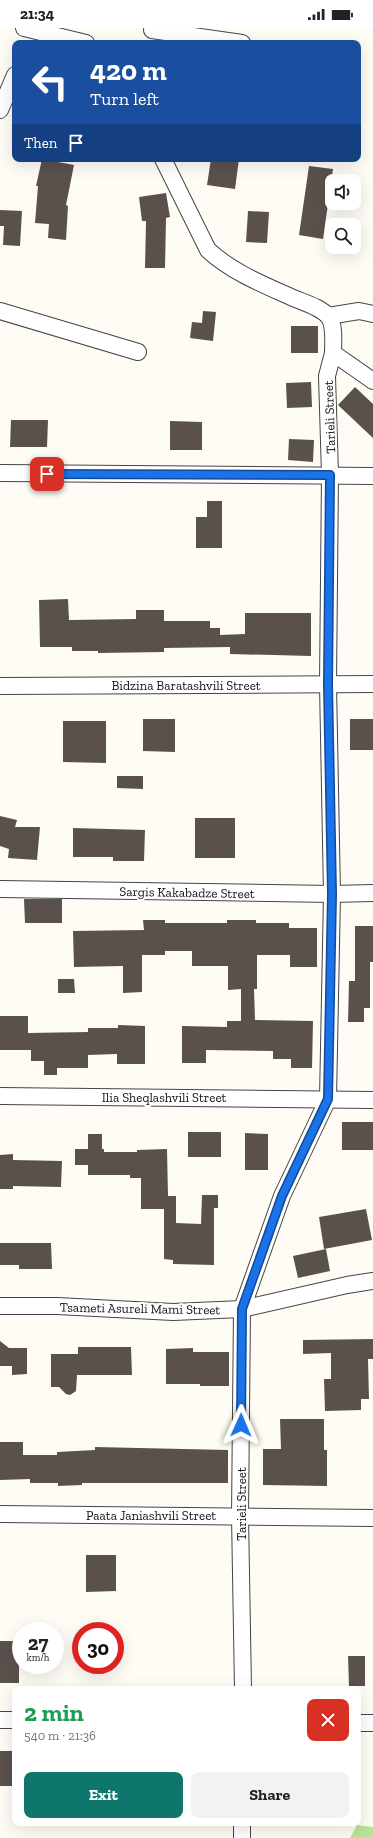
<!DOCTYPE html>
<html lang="en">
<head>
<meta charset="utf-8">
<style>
	body { margin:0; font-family:"Zilla Slab",serif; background:#f2f2f2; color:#222; height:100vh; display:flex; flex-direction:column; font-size:15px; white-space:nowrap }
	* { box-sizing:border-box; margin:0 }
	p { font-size:13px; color:#767676 }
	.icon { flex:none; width:22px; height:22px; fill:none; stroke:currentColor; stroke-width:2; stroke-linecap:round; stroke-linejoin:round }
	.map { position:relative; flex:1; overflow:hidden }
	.panel { position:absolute; left:12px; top:1658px; width:349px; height:140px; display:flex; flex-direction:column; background:#fff; border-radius:8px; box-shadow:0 4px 16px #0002 }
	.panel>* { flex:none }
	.top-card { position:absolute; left:12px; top:12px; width:349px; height:122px; border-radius:8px; box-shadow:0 4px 16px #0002; background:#1a4fa0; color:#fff; overflow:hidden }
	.controls { position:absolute; left:325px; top:146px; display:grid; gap:8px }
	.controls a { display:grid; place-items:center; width:36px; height:36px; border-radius:8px; background:#fff; box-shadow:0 4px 16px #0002; font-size:20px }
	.speed { position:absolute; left:12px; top:1594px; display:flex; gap:8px; font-size:20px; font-weight:700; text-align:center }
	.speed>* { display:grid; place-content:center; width:52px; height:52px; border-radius:50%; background:#fff; box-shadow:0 4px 16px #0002; line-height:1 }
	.speed small { font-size:10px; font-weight:400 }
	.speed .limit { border:6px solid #d22; background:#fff; color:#111 }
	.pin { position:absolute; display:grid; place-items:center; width:34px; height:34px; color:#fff; margin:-17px; border-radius:8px; box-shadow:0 2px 6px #0006 }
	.me { position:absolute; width:44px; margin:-22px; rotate:1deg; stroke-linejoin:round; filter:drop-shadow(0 0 3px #0008) }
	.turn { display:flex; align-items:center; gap:14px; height:84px; padding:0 12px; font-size:18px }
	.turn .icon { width:52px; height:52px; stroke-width:2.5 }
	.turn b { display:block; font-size:28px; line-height:34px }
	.then { display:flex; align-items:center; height:38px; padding:0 12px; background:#0003; gap:8px; font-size:15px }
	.round { display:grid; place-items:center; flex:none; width:42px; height:42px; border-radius:8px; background:#f2f2f2 }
	.summary { display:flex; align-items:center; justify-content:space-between; height:68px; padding:0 12px }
	h1 { font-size:24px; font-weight:700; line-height:30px; color:#1e9e55 }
	.primary-button { display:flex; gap:8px; margin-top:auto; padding:8px 12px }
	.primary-button a { flex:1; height:46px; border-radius:8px; background:#0f766e; color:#fff; font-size:16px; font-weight:700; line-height:46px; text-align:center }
	.primary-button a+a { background:#f2f2f2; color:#222 }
	.status { display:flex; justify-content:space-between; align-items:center; height:28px; padding:0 20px; background:#fff; direction:ltr }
	.status svg { height:11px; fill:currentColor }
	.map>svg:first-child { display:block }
	.forest { fill:#bce296 }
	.building { fill:#5b514c }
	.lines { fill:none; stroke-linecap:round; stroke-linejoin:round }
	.minor-casing { stroke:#444; stroke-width:18 }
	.minor { stroke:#fff; stroke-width:16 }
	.route-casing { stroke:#114b97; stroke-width:10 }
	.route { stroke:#1a73e8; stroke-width:7 }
	.labels { text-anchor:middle; stroke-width:4; stroke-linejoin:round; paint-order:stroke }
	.street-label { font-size:13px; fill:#111; stroke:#fff }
</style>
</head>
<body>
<div class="status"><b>21:34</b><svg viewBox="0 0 49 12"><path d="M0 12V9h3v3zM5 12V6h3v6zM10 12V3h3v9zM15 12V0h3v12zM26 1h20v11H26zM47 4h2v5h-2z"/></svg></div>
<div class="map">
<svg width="373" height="1810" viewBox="0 0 373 1810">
	<rect width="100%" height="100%" fill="#fffcf5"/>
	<path class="forest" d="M357 1797 373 1799V1810H350Z"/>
	<g class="building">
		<path d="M42 131 74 137 66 177 68 178 66 212 48 210 49 196 35 195 38 158H36Z"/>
		<path d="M211 131H239L235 161 207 157Z"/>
		<path d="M309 138 333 141 323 211 299 207Z"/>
		<path d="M166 165 170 189 166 190 165 240H145L146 193H142L139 169Z"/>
		<path d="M0 182 22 183 20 218 3 217 4 198H0Z"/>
		<path d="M248 183 269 184 267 215 246 214Z"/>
		<path d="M203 283 216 284 213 313 190 310 192 294 202 295Z"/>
		<rect x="291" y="298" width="27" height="27"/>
		<path d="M311 354 312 379 287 380 286 355Z"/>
		<path d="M355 359 373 376V410L338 377Z"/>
		<path d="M11 392H48L47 419H10Z"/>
		<path d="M170 393 202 394V422H170Z"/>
		<path d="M289 411 314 412 313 434 288 432Z"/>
		<path d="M207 473H222V520H196V489H207Z"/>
		<path d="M68 571 69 592 136 591V582H164V593H210V600H220V607L245 606V585H311V628L230 626V619L164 620V624L98 625V623H72V619H40L39 572Z"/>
		<path d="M143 691H175V724L143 723Z"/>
		<rect x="350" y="691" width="23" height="31"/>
		<path d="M63 693H106V735L63 734Z"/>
		<path d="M117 748H143V761L117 760Z"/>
		<path d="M0 788 17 792 15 799H40L37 832 8 830 9 821 0 818Z"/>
		<rect x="195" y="790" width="40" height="40"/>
		<path d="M73 800 145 802 144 833H113V829H73Z"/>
		<path d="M24 871H62V895H25Z"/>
		<path d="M143 892H165V895H227V892H256V895H289V900H317V939H290V927H257V961H254L255 992 313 993 312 1040H291V1031H273V1023L206 1022V1035H182V998L227 999V993H241V961L228 962V938H192V923H165V927H142V964L123 965V938L74 939 73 903 144 902Z"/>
		<path d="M355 898H373V934H370V980H364V994H348L349 953H355Z"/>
		<path d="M58 951H74L75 965H58Z"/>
		<path d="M0 988H28V1005L88 1004V1000H118V997L145 998V1036H117V1026L88 1027V1040H57V1047H44V1033H31V1022H0Z"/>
		<rect x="342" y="1094" width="31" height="28"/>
		<rect x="188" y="1104" width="33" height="25"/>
		<path d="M245 1105 268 1106V1142H245Z"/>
		<path d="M88 1106H102V1121H104V1124H137V1122L167 1121 168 1168H176V1195L201 1196 202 1167H218V1180H214V1237L173 1236V1232L164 1231V1181H141V1150H130V1147H88V1137H75V1121H88Z"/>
		<path d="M13 1126V1132L62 1133 61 1159 13 1158V1161H0V1127Z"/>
		<path d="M366 1181 372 1212 324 1221 319 1189Z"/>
		<path d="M0 1215H51L52 1241H19V1237H0Z"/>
		<path d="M326 1221 330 1243 298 1250 293 1228Z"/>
		<path d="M373 1311V1331H368L369 1371H361V1382L325 1383 324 1351H331V1325L303 1326V1312Z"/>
		<path d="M0 1313 9 1320H27V1346L12 1347V1338H0Z"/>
		<path d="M78 1319H131L132 1347H77L76 1363 70 1367 66 1366 59 1359H51V1326H78Z"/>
		<path d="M193 1320V1324H229V1358H200V1356H166V1321Z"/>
		<path d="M280 1391H324V1422H327V1458L263 1457V1421H281Z"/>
		<path d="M0 1414H23V1427H57V1424L95 1422V1419L228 1422V1455H82V1457L58 1458V1455H30V1451L0 1452Z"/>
		<path d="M86 1527H116V1563L86 1564Z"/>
		<rect x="0" y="1613" width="19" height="42"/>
		<path d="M348 1628H365V1658H349Z"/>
		<rect x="0" y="1723" width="15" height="35"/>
	</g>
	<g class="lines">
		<g class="minor-casing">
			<g id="minor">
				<path d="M24 0 86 15"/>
				<path d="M152 2 242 15"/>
				<path d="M0 82 15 47"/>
				<path d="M163 131 208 222C232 244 262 256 291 269 302 274 321 279 329 289 335 298 333 314 333 325L373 353"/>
				<path d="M0 283 138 324"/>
				<path d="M328 288 359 283 373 286"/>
				<path d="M0 445 373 448"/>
				<path d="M0 658 373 656"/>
				<path d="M0 861 332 866 373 865"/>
				<path d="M0 1068 373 1072"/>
				<path d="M0 1278H57L173 1284 242 1281 347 1257 373 1253"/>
				<path d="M0 1486 373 1490"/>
				<path d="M243 1661 240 1488 242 1281 282 1168 328 1071 332 866 328 656 330 447 327 348 333 325"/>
				<path d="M0 1692H15"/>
				<path d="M358 1695H373"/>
				<path d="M242 1810V1795"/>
			</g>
		</g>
		<use href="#minor" class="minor"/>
	</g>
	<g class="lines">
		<g class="route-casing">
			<path id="route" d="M47 446 330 447 328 656 332 866 328 1071 282 1168 242 1281 241 1397"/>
		</g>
		<use href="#route" class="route"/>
	</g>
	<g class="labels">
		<g class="street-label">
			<text transform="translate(329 389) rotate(-92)" y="5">Tarieli Street</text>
			<text x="186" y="662">Bidzina Baratashvili Street</text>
			<text transform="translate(187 864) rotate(1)" y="5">Sargis Kakabadze Street</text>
			<text x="164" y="1074">Ilia Sheqlashvili Street</text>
			<text transform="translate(140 1280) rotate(1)" y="5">Tsameti Asureli Mami Street</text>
			<text transform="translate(241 1476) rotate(-90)" y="5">Tarieli Street</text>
			<text x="151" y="1492">Paata Janiashvili Street</text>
		</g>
	</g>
</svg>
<div class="controls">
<a><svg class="icon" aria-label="sound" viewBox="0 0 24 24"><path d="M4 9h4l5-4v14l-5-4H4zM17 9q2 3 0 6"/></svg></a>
<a><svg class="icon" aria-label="search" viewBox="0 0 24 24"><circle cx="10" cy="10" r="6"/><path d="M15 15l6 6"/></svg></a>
</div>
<div class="speed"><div>27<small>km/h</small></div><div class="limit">30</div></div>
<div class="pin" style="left:47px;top:446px;background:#d93025"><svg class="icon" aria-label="arrive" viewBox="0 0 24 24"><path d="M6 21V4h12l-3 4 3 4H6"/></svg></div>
<svg class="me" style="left:241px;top:1397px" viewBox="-20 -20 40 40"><path d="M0-17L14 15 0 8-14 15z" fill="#1a73e8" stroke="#fff" stroke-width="4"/></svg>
<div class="top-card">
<div class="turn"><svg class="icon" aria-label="left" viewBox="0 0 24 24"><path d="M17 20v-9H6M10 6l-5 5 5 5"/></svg><div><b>420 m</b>Turn left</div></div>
<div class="then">Then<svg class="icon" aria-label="arrive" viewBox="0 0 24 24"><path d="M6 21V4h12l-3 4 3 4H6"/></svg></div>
</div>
<section class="panel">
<div class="summary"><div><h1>2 min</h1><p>540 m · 21:36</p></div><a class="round" style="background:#d93025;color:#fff"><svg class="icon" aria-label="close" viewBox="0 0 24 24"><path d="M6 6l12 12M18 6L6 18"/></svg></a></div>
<div class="primary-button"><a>Exit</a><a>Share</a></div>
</section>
</div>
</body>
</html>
